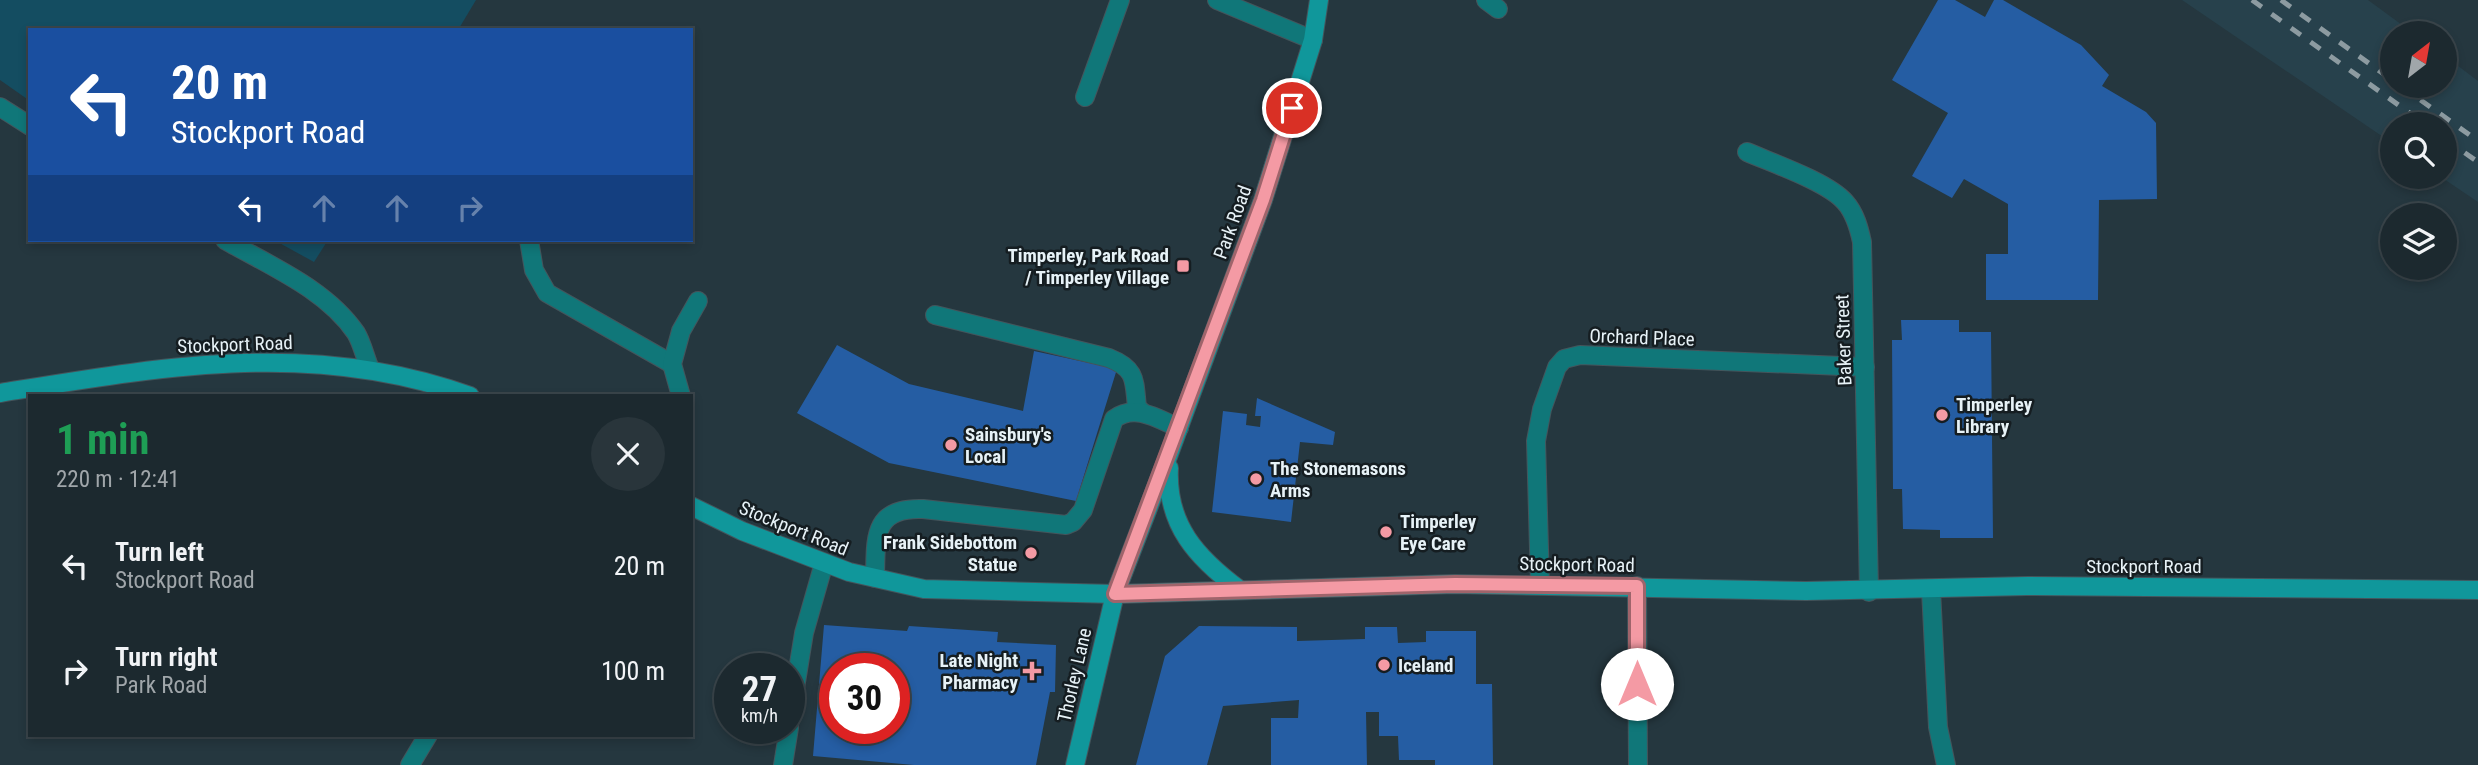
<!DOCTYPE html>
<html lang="en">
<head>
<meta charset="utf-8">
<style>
	body { margin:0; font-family:"Roboto Condensed",sans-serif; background:#29353b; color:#f1f3f6; height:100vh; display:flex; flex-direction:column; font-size:26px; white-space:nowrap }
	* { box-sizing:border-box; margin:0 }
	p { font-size:23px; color:#a0a6aa }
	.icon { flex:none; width:38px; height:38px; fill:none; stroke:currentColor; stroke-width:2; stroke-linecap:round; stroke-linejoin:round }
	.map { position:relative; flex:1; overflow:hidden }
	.drawer { position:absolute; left:28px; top:394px; width:665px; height:343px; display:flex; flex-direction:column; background:#1c292f; border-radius:0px; box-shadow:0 4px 10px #0003,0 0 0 2px #3a454b }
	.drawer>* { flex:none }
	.top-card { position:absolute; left:28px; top:28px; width:665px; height:214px; border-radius:0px; box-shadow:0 4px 10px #0003,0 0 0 2px #3a454b; background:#1a4fa0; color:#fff; overflow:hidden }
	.needle { width:46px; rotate:31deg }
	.tools { position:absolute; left:2380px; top:21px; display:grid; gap:14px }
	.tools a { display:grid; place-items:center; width:77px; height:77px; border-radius:50%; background:#1c292f; box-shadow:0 4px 10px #0003,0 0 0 2px #3a454b; font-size:35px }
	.speed { position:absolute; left:714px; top:653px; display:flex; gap:14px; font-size:35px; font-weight:700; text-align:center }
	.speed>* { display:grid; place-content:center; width:91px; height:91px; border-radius:50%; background:#1c292f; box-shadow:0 4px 10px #0003,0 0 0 2px #3a454b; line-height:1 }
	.speed small { font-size:18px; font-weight:400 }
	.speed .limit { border:10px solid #d22; background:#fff; color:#111 }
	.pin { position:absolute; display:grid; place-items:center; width:60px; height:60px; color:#fff; margin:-30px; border:4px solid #fff; border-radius:50%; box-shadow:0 2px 7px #0007 }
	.me { position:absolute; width:77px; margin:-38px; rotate:0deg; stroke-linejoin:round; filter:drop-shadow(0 0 5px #0008) }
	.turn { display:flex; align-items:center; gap:24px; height:147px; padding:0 28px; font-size:32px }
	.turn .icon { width:91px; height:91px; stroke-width:2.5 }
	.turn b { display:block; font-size:49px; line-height:60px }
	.lanes { display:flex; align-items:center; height:66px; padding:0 28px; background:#0003; justify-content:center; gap:35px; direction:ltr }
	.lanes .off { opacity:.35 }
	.round { display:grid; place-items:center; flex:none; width:74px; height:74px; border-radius:37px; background:#29353b }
	.head { display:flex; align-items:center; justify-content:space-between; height:119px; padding:0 28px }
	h1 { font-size:42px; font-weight:700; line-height:52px; color:#1e9e55 }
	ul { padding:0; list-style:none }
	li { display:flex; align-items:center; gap:21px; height:105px; padding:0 28px }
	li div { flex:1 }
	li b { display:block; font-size:26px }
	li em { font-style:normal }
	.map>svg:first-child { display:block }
	.built { fill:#27414c }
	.green { fill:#144d61 }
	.building { fill:#255da3; fill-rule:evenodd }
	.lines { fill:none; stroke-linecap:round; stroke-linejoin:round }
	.service-casing { stroke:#44555c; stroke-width:20 }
	.minor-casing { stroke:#44555c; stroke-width:20 }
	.secondary-casing { stroke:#44555c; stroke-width:20 }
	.service { stroke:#107779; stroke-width:18 }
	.minor { stroke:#107779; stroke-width:18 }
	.secondary { stroke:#10979b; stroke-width:18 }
	.rail { stroke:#8d9ba1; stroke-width:5; stroke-dasharray:12 12; stroke-linecap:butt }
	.route-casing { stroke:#9f646b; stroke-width:18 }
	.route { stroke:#f49aa4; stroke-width:12 }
	.poi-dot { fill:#f49aa4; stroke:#151d21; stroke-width:2.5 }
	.labels { text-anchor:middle; stroke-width:5; stroke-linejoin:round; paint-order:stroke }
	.street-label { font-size:19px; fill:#e7f2f7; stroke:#151d21 }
	.poi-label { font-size:19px; font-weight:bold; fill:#e7f2f7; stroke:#151d21; text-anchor:start }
</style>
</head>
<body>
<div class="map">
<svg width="2478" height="765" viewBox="0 0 2478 765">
	<rect width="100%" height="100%" fill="#25373f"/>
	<path class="built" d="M2182 0H2368L2413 33H2392V86H2445V56L2478 81V202L2441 177H2445V124H2392V143Z"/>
	<g class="green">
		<path d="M0 0H476L458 30H30V101L0 80Z"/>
		<path d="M274 240H328L314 262Z"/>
	</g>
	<g class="building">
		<path d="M1938 0H1955L1985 17 1994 0H2003L2081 45 2109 75 2102 86 2146 112 2156 123 2157 199 2099 200 2098 300H1986V254H2008V204L1964 179 1952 198 1912 176 1948 113 1892 80Z"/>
		<path d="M1901 320H1959V332H1991L1993 538H1940V530L1903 529 1902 489H1893L1892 340H1902Z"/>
		<path d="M837 345 909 384 1023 411 1034 351 1117 369 1076 501 889 463 797 413Z"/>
		<path d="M1257 398 1335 432 1333 445 1300 442 1291 522 1212 512 1223 411 1247 414 1246 425 1260 427 1261 416H1255Z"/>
		<path d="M824 625 907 631 909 626 998 632 997 642 1056 645 1055 692H1050L1036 765H914L813 756ZM835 668H894V728H835Z"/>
		<path d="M1199 626 1297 627V641L1365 639V627H1397L1398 643 1426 642V631H1476V684H1492L1493 765H1435V760H1399L1398 736H1379V712H1366L1367 765H1271V718H1298L1299 700 1223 706 1207 765H1136L1165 656Z"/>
	</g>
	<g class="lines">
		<g class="service-casing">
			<g id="service">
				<path d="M1217 0 1313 40"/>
				<path d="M1486 0 1498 9"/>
				<path d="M1085 97 1120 0"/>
				<path d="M529 240 534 270 547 293 672 364"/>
				<path d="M935 315 1109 358C1137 369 1134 381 1137 407L1143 413"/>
				<path d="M681 396 672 364 681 331 698 301"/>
				<path d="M875 578C876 538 872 507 923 509L1066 525 1073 522 1083 510 1114 419C1135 403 1158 419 1179 428"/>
				<path d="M1540 585 1536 441 1542 409 1557 367 1564 359 1580 355 1865 367"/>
				<path d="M789 725 804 633 824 563"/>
				<path d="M783 765 789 728"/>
			</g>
		</g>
		<g class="minor-casing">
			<g id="minor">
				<path d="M0 107 30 126"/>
				<path d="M1747 152C1772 163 1828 182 1845 202 1855 213 1859 228 1862 242L1869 592"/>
				<path d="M225 240C270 266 326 289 356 333 362 343 365 357 370 369"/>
				<path d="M1637 586 1638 765"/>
				<path d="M1931 590 1938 727 1946 765"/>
				<path d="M410 765 428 735"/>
			</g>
		</g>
		<g class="secondary-casing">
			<g id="secondary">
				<path d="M0 393C160 367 313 339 470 396"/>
				<path d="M1169 468C1166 525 1197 558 1240 590"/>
				<path d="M691 506 742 531 849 572 924 589 1115 594 1455 584 1806 591 2027 586 2478 590"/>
				<path d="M1075 765 1115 594 1169 454 1263 200 1313 40 1319 0"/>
			</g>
		</g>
		<use href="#service" class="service"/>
		<use href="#minor" class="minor"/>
		<use href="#secondary" class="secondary"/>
		<g class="rail">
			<path d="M2252 0 2425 124"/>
			<path d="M2281 0 2392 80"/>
			<path d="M2401 86 2478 141"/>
			<path d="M2445 139 2478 162"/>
		</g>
	</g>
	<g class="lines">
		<g class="route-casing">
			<path id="route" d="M1292 108 1263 200 1115 594 1455 584 1637 586V684"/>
		</g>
		<use href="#route" class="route"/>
	</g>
	<g class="poi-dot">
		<rect x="1176" y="259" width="14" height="14" rx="3.5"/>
		<circle cx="1942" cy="415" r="7"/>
		<circle cx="951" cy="445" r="7"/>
		<circle cx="1256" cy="479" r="7"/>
		<circle cx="1386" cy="532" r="7"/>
		<circle cx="1031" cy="553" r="7"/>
		<circle cx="1384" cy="665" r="7"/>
		<path d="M1028.5 660.5h7v7h7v7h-7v7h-7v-7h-7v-7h7z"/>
	</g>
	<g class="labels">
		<g class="street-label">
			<text transform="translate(1232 222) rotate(-70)" y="7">Park Road</text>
			<text transform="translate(1642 337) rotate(2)" y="7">Orchard Place</text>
			<text transform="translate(1843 340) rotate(-92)" y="7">Baker Street</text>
			<text transform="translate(235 344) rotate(-2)" y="7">Stockport Road</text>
			<text transform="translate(794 528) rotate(22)" y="7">Stockport Road</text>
			<text transform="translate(1577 564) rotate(1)" y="7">Stockport Road</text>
			<text x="2144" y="573">Stockport Road</text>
			<text transform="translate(1074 675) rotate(-77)" y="7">Thorley Lane</text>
		</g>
		<g class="poi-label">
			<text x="1169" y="262" text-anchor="end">Timperley, Park Road<tspan x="1169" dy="22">/ Timperley Village</tspan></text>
			<text x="1956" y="411">Timperley<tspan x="1956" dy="22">Library</tspan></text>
			<text x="965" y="441">Sainsbury's<tspan x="965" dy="22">Local</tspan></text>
			<text x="1270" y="475">The Stonemasons<tspan x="1270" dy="22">Arms</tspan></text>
			<text x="1400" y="528">Timperley<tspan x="1400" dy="22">Eye Care</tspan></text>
			<text x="1017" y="549" text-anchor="end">Frank Sidebottom<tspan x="1017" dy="22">Statue</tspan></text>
			<text x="1018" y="667" text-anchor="end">Late Night<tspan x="1018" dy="22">Pharmacy</tspan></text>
			<text x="1398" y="672">Iceland</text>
		</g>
	</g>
</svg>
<div class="tools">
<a><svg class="needle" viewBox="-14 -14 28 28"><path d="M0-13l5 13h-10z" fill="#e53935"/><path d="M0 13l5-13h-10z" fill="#a0a6aa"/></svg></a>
<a><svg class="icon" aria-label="search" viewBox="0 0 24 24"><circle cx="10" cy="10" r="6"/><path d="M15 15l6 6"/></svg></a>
<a><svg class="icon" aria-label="layers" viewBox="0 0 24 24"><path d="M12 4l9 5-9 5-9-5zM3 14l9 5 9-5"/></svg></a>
</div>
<div class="speed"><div>27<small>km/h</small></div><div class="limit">30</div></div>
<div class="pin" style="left:1292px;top:108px;background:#d93025"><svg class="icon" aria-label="arrive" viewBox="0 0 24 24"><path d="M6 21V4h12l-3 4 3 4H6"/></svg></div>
<svg class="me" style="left:1637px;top:684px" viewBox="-20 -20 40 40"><circle r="19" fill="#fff"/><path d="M0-13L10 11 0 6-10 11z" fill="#f49aa4"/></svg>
<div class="top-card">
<div class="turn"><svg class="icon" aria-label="left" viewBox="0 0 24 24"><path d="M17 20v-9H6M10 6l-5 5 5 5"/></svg><div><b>20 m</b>Stockport Road</div></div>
<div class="lanes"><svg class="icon" aria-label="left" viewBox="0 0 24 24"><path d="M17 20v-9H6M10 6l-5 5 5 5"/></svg><svg class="icon off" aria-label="ahead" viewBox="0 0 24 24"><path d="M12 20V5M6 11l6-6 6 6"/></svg><svg class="icon off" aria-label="ahead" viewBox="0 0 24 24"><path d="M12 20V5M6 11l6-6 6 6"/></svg><svg class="icon off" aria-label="right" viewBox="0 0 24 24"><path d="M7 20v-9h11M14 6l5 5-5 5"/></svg></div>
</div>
<section class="drawer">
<div class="head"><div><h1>1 min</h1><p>220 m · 12:41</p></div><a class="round"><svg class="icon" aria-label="close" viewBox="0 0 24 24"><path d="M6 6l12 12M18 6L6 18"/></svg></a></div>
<ul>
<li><svg class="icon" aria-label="left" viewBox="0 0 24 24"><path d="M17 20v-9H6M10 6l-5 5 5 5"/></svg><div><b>Turn left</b><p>Stockport Road</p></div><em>20 m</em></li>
<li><svg class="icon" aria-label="right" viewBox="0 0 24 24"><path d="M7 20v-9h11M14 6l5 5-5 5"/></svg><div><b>Turn right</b><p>Park Road</p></div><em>100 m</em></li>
</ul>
</section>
</div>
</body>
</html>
